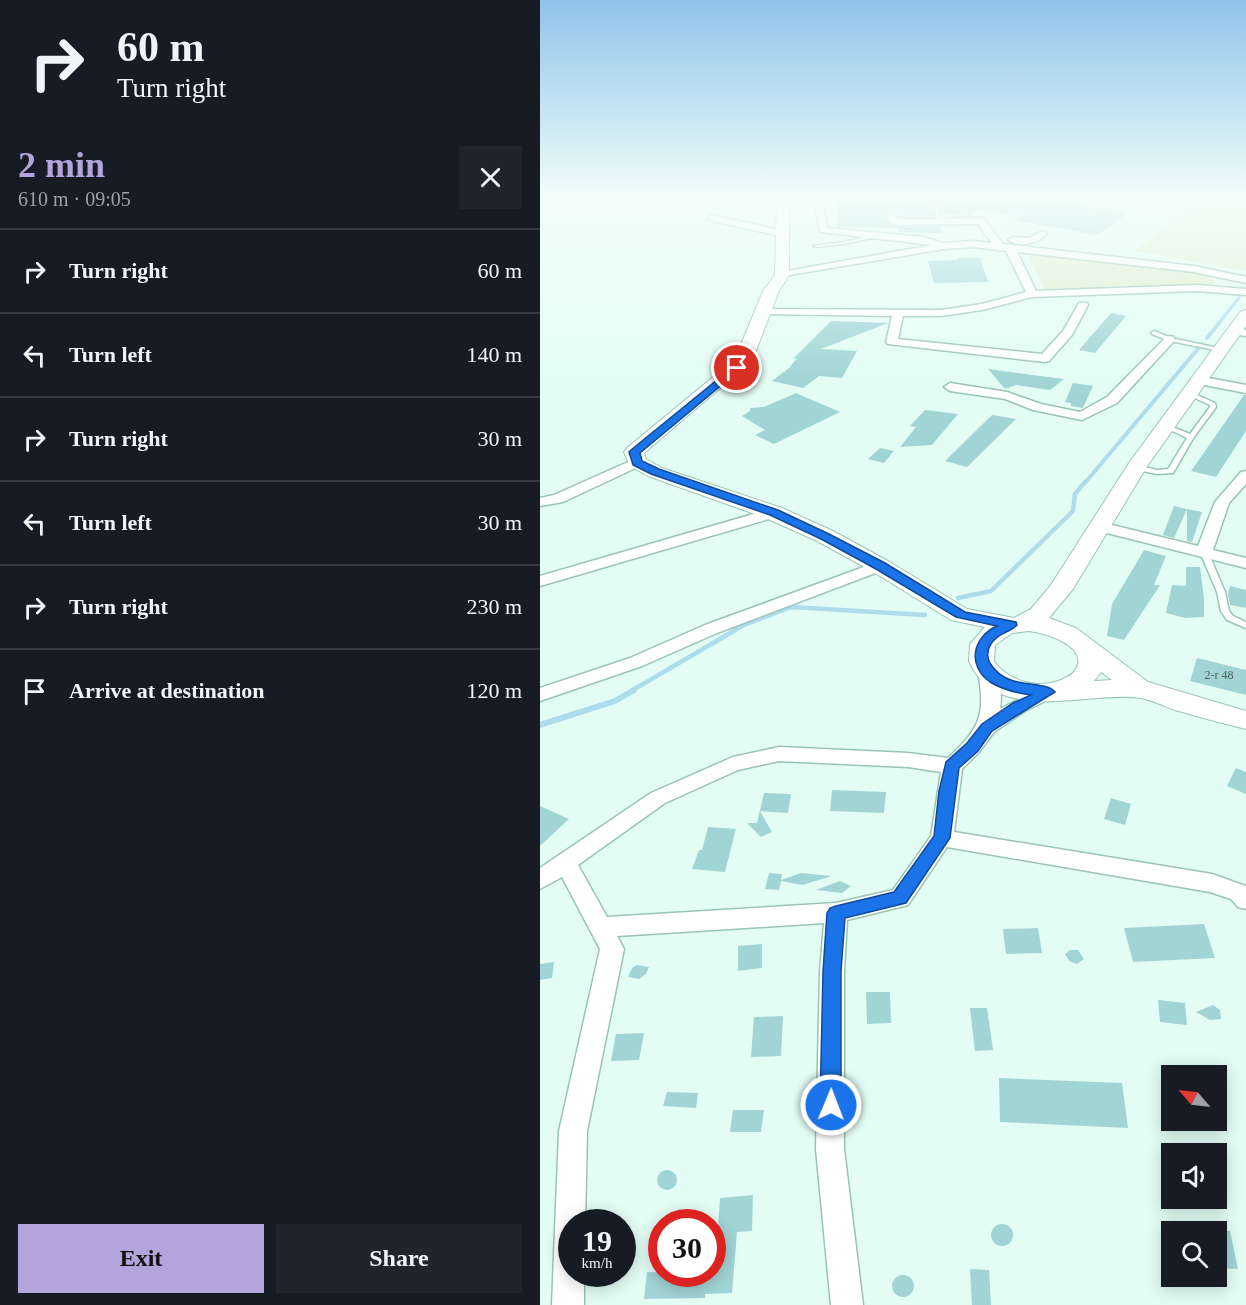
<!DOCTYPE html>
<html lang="en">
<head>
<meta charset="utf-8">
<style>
	body { margin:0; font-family:"Times New Roman",serif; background:#20242c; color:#f1f3f6; height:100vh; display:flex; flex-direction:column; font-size:22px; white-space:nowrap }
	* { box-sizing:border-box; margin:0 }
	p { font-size:20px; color:#9ea1a6 }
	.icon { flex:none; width:33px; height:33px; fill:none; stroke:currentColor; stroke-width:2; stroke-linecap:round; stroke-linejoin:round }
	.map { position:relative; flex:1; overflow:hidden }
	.sheet { display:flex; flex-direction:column; background:#171b24; width:540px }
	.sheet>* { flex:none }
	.guide { background:#171b24; color:#f1f3f6; overflow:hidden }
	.needle { width:39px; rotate:298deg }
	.fabs { position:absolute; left:621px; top:1065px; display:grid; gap:12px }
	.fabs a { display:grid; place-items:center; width:66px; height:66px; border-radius:0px; background:#171b24; box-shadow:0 3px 15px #0003; font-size:30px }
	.speed { position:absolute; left:18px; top:1209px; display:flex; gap:12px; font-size:30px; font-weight:700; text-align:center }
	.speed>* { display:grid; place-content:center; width:78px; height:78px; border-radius:50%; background:#171b24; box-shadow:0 3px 15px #0003; line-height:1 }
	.speed small { font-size:15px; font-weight:400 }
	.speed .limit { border:9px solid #d22; background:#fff; color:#111 }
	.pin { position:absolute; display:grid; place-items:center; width:51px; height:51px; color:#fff; margin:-26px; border:3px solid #fff; border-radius:50%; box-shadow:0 2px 6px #0007 }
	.me { position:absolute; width:66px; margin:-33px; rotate:1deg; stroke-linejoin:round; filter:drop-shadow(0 0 4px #0008) }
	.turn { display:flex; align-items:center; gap:21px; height:126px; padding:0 18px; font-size:27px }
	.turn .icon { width:78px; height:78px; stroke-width:2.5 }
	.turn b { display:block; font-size:42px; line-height:51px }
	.round { display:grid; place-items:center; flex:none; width:63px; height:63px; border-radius:0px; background:#20242c }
	.summary { display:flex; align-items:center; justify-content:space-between; height:102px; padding:0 18px }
	h1 { font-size:36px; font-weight:700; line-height:45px; color:#b3a4dc }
	.button { display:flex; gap:12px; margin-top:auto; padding:12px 18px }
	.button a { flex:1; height:69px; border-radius:0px; background:#b3a4dc; color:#111; font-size:24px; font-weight:700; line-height:69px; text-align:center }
	.button a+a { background:#20242c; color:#f1f3f6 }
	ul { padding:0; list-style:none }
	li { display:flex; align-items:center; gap:18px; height:84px; padding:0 18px; border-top:2px solid #363941 }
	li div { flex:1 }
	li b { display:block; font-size:22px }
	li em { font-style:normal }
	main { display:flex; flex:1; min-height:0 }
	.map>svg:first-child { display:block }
	.green { fill:#dfedcd }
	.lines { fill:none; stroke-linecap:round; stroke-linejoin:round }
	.stream-far3 { stroke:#addcec; stroke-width:3 }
	.stream-far2 { stroke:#addcec; stroke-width:4 }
	.stream-far1 { stroke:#addcec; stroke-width:4.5 }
	.stream { stroke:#addcec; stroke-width:6 }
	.building { fill:#a1d4d5 }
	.lane-casing { stroke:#98c4b6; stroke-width:3 }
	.street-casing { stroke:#98c4b6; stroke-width:3 }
	.secondary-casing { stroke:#98c4b6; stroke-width:2 }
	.lane { fill:#fff; fill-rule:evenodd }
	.street { fill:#fff; fill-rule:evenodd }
	.secondary { fill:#fff; fill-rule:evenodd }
	.route { fill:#1a73e8; stroke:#114b97; stroke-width:1.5 }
	.labels { text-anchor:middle; stroke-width:4.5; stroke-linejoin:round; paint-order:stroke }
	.number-label { font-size:12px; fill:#4a6460 }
</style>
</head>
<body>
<main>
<section class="sheet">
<div class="guide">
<div class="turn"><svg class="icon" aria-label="right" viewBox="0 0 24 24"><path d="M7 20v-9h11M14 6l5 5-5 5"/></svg><div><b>60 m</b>Turn right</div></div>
</div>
<div class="summary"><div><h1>2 min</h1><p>610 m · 09:05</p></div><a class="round"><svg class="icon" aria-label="close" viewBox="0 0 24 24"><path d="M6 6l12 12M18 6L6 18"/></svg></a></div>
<ul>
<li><svg class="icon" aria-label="right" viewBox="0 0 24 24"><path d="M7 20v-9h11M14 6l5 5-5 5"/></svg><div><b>Turn right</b></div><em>60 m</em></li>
<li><svg class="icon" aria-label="left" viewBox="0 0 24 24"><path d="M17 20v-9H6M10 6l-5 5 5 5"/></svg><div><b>Turn left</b></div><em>140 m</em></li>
<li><svg class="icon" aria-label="right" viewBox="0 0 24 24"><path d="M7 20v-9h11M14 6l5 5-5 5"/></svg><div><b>Turn right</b></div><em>30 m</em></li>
<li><svg class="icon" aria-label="left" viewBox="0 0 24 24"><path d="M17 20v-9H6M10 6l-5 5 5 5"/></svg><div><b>Turn left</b></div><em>30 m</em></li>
<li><svg class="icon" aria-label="right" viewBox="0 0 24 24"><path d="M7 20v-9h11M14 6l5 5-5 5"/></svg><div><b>Turn right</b></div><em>230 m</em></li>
<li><svg class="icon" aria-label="arrive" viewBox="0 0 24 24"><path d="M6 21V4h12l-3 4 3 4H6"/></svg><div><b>Arrive at destination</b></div><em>120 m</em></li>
</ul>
<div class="button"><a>Exit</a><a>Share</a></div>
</section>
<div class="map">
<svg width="706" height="1305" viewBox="0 0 706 1305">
	<rect width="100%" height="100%" fill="#e3fdf5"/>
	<g class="green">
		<path d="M665 198H706V271L595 251Z"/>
		<path d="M487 252 652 269 673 278 675 283 653 288 505 291Z"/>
	</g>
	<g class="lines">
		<path class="stream-far3" d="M679 323 701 295"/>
		<g class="stream-far2">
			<path d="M667 338 680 322"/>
			<path d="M544 484 662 344"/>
		</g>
		<g class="stream-far1">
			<path d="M418 598 451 591 533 511 535 494 545 482"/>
			<path d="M91 691 204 625 251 607 385 615"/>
		</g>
		<path class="stream" d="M0 725 75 701 94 690"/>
	</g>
	<g class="building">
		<path d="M296 198H335L336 203 390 202 394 216 360 217 350 212 344 218 350 225 359 227H400L402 233 359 232 358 228 298 227Z"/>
		<path d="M407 198H498L587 214 557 235 474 220 479 217 438 209 429 216 402 213 398 201H406Z"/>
		<path d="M417 258H440L448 282 394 283 388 261 418 260Z"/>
		<path d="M571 313 586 316 555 353 539 350Z"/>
		<path d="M291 321 348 323 281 349 317 351 302 378 279 376 263 388 232 381 249 368 257 358 253 359Z"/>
		<path d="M448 369 493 375 524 379 510 390 476 385 465 389Z"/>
		<path d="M533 383 553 386 543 408 531 406V403L525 402Z"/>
		<path d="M256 393 300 412 234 444 215 435 225 430 202 416 210 411V408L224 407Z"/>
		<path d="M704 395H706V431L676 477 651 471Z"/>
		<path d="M385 410 418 414 392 445 360 447 376 427 370 426Z"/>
		<path d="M452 415 476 419 427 467 405 461Z"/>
		<path d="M340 448 354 451 344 463 328 459Z"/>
		<path d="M634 506 647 509 634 538 623 535Z"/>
		<path d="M647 509 662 512 652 542 647 541Z"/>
		<path d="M604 550 626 556 614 585H620L584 640 567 636 572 604Z"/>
		<path d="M646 567H660L664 599V617L645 618 626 613 632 585 646 586Z"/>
		<path d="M690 586 706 590V608L690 605 688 594Z"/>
		<path d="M657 658 706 670V695L650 681Z"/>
		<path d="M696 768 706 772V794L687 786Z"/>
		<path d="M292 790 346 792 344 813 290 811Z"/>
		<path d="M224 793 251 794 248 813 220 811 232 832 221 837 207 823H217Z"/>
		<path d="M571 798 591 804 585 825 564 819Z"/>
		<path d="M0 806 29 819 0 846Z"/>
		<path d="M168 827 196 829 185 872 152 869 159 850H162Z"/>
		<path d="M229 873 242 874 241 880 261 873 292 876 262 885 241 881 239 890 225 889Z"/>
		<path d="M300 881 311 886 302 893 276 890Z"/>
		<path d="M664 924 675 958 593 962 584 928Z"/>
		<path d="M498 928 502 953 466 954 463 929Z"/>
		<path d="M222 944V968L198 971V946Z"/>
		<path d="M530 950H538L544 959 537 964 529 961 525 954Z"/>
		<path d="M14 962 12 978 0 980V964Z"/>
		<path d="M97 965 109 967 106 974 99 979 88 977 92 968Z"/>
		<path d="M326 992H350L351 1023 327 1024Z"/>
		<path d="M618 1000 645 1003 647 1025 620 1022Z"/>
		<path d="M673 1005 680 1010 681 1019 670 1020 656 1012Z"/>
		<path d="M430 1008H447L453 1050 435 1051Z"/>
		<path d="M243 1016 241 1056 211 1057 214 1017Z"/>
		<path d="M104 1033 99 1060 71 1061 76 1034Z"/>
		<path d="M459 1078 582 1083 588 1128 460 1122Z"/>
		<path d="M127 1092 158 1093 156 1108 123 1106Z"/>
		<path d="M193 1110H224L221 1132H190Z"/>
		<circle cx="127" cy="1180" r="10"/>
		<path d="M213 1195 212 1231 197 1232 192 1293 165 1294V1298L104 1299 107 1272 172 1274 175 1244H177L180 1198Z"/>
		<circle cx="462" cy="1235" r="11"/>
		<path d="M676 1230 690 1231 698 1269 676 1268Z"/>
		<path d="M430 1269 449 1270 451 1305H432Z"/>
		<circle cx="363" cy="1286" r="11"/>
	</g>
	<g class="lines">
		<g class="lane-casing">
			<g id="lane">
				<path d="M391 198H395L402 222 398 221Z"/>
				<path d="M338 234 340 235V236L304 244 275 247 273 246 304 242Z"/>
				<path d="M614 331 631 338 683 349 680 351 630 341 612 334 611 333Z"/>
				<path d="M648 391 675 403 676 407 654 437 633 473 617 474 593 469V465H596L617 470 628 469 647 438 622 426 625 424 627 425 650 434 670 407V405L646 394 645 393Z"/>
				<path d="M661 550H664L668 552 685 592 689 611 693 616 706 622V628L687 620 681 611 677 592 660 552Z"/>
			</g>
		</g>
		<g class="street-casing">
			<g id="street">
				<path d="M274 198H282L287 228 384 237 402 243 434 241 452 243 438 224 359 225 350 223 346 217 351 214 359 219 441 218 444 219 463 244 654 266 706 277V283L654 272 477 252 496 291 657 285 706 289V295L657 291 492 297 442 310 401 316H363L358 339 502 354 523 331 539 303H547L548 305 532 335 509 361 505 362 348 344 346 342 352 316 220 314V310L224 309 401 310 442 304 486 292 466 251 434 247 404 249 238 277 237 275 242 272 392 245 280 232Z"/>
				<path d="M172 215 244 231 249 234 244 237 169 220V216Z"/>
				<path d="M502 231 507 234C496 244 480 248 468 240L473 237 489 238Z"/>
				<path d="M693 329 706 330V336L689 334 687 332Z"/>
				<path d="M630 336 634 337V341L577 403 542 420 493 410 465 399 410 391 404 387 410 383 467 392 501 404 540 412 567 397 626 337Z"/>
				<path d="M658 376 706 385V393L654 383 652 380Z"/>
				<path d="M97 458 104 462 102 465 23 502 0 506V498L14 495Z"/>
				<path d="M706 471V484L689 503 673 550 706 558V568L555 530 552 527 560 522 658 546 675 502 701 472Z"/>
				<path d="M234 508 242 513 239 516 0 586V576Z"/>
				<path d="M340 561 348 566 346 569 177 633 102 666 0 701V688L90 658 165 625Z"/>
				<path d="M447 665 453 667C461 679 462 696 460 709L501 688 508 686 515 688 517 692 515 696 485 711 454 732 439 752 422 769 414 832 672 874 706 886V909L698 907 691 899 670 892 407 847 368 905 307 920 304 971V1149L323 1305H291L276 1149 280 971 284 923 77 936 84 949 47 1131 45 1222H32V1274H44V1305H12L19 1131 60 949 22 877 0 889V868L111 793 193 757 239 747 368 753 408 758C440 728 446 716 438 671L441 667ZM239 761 368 767 401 772 391 836 353 890 296 903 67 917 38 865 125 803 198 770Z"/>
			</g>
		</g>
		<g class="secondary-casing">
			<path id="secondary" d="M237 198H249V275L239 291 212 361 104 453 106 459 122 468 242 508 293 531 348 561 427 609 474 618 491 609 511 585 589 463 700 312 706 310V326L606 468 533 589 509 618 536 628 608 682 706 711V729C682 723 659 717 635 710 624 706 612 700 601 698 548 690 457 727 429 661L430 644 445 627 411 620 332 571 277 541 226 518 108 476 90 466 84 452 87 448 195 359 223 291 235 275ZM489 631C504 633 549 645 536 669 533 675 527 677 521 680 498 690 468 681 454 661L455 645 472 633ZM561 672 572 680 554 681Z"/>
		</g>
		<use href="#lane" class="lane"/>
		<use href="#street" class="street"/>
		<use href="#secondary" class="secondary"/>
	</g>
	<linearGradient id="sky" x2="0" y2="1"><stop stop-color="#90c4ea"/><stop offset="0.52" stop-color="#f2fefa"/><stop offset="1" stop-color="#f2fefa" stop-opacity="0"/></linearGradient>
	<rect width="706" height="381" fill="url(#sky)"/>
	<path class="route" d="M194 366 202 368 100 453 102 461 119 469 238 510 289 534 345 563 425 612 476 622 477 625C470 633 457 633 451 644 446 651 447 660 452 666 470 691 504 679 515 692L452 731 438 751 419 768 410 838 366 903 305 918 301 971V1105L298 1112 291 1115 283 1112 280 1105 283 971 287 913 290 908 296 906 354 892 394 836 399 791 406 762 427 743 442 724 473 703 491 695C476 693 463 690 450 682 427 666 432 637 457 626L416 617 336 569 281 539 230 515 111 474 93 465 89 452 91 450Z"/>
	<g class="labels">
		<g class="number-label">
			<text x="679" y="679">2-r 48</text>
		</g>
	</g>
</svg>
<div class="fabs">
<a><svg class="needle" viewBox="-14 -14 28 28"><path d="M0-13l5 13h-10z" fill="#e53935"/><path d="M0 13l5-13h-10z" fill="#9ea1a6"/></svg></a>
<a><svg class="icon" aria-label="sound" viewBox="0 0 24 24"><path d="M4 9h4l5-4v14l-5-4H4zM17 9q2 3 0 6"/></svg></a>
<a><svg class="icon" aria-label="search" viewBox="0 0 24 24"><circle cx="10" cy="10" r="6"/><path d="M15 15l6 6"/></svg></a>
</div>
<div class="speed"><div>19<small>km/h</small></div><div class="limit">30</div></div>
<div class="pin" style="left:197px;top:368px;background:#d93025"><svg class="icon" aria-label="arrive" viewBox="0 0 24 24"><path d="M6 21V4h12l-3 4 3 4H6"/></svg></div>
<svg class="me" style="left:291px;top:1105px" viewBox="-20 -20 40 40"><circle r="17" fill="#1a73e8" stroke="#fff" stroke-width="3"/><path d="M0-11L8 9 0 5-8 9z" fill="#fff"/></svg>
</div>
</main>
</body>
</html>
